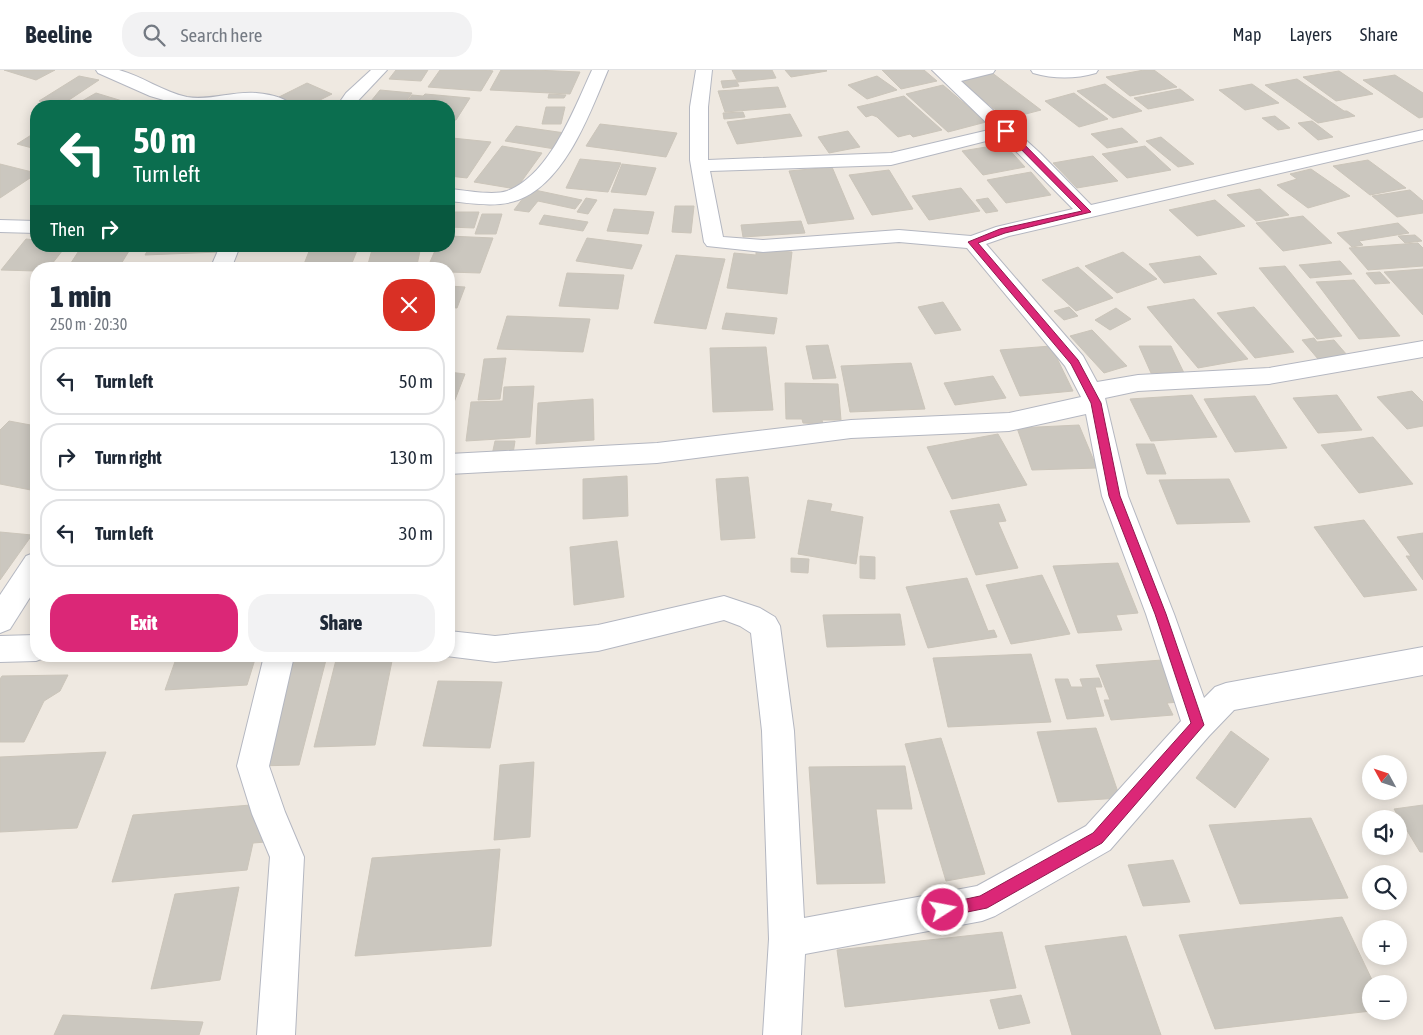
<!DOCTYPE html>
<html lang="en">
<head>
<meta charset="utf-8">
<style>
	body { margin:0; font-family:"Asap Condensed",sans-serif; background:#f2f2f3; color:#1f2937; height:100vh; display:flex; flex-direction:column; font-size:19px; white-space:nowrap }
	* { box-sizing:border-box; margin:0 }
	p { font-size:16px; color:#747a83 }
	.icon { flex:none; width:28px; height:28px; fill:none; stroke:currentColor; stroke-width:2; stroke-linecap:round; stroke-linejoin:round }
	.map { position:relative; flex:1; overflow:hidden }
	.side { position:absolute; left:30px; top:192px; width:425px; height:400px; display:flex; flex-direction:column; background:#fff; border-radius:20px; box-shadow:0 2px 12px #0003 }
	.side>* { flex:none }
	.top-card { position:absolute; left:30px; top:30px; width:425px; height:152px; border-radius:20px; box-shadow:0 2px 12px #0003; background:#0b6e4f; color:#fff; overflow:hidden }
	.needle { width:32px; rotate:310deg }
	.tools { position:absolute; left:1362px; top:685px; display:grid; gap:10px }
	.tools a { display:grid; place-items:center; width:45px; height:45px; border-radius:50%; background:#fff; box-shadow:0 2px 12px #0003; font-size:25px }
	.pin { position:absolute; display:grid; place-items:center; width:42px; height:42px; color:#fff; margin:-21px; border-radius:10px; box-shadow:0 2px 8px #0006 }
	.me { position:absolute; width:55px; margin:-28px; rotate:79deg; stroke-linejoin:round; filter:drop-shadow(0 0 4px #0008) }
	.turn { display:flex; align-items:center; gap:18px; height:105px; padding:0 20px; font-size:22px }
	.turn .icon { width:65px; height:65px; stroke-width:2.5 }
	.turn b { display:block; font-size:35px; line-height:42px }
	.then { display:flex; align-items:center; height:48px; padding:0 20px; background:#0003; gap:10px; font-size:19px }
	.round { display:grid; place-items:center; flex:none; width:52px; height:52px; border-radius:20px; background:#f2f2f3 }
	.headline { display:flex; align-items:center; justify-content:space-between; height:85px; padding:0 20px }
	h1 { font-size:30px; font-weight:800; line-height:38px }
	.action { display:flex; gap:10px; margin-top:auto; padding:10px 20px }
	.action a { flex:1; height:58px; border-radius:20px; background:#db2777; color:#fff; font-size:20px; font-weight:800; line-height:58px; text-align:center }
	.action a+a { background:#f2f2f3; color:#1f2937 }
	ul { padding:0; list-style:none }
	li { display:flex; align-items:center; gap:15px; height:68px; margin:0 10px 8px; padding:0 10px; border:2px solid #e0e1e3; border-radius:20px }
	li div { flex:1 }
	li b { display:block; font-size:19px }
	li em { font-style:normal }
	header { display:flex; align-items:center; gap:30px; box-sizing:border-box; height:70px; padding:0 25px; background:#fff; border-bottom:1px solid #e0e1e3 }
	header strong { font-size:24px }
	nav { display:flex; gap:28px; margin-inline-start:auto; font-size:18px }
	.search { width:350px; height:45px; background:#f2f2f3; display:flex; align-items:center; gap:12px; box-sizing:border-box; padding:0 18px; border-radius:20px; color:#747a83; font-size:19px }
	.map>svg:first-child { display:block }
	.building { fill:#cbc7bf; stroke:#cbc5ba }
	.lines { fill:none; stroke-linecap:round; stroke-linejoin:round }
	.minor-casing { stroke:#b4b7c1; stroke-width:2 }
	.minor { fill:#fff; fill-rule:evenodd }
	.route { fill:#db2777; stroke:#8e194d }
</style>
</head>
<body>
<header>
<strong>Beeline</strong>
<div class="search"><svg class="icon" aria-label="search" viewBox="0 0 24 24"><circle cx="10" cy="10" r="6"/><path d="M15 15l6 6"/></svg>Search here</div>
<nav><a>Map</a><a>Layers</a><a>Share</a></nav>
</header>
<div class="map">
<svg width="1423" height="965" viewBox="0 0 1423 965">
	<rect width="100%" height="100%" fill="#efe9e1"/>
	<g class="building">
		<path d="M4 0H55L36 10Z"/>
		<path d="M396 0H428L421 11 389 9Z"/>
		<path d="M440 0H487L493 1 481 21 428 17Z"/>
		<path d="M501 0H534L580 2 570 24 490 20Z"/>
		<path d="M732 0H772L776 8 738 12Z"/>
		<path d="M785 0H826L827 1 791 7Z"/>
		<path d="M882 0H924L937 11 901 19Z"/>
		<path d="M1144 0H1154L1177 17 1130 26 1106 7Z"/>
		<path d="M1339 1 1373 24 1336 31 1303 7Z"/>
		<path d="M991 2 1041 40 1007 49 958 10Z"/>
		<path d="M1395 5 1423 23V47L1419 48 1363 10Z"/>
		<path d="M79 6 99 10 60 36 39 31Z"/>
		<path d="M877 6 897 20 867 29 848 15Z"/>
		<path d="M1297 9 1344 41H1347L1355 46 1318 53 1265 15Z"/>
		<path d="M736 10 739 16 723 18 721 11Z"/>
		<path d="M307 13 332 24 308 36H298L279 27Z"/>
		<path d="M1105 14 1142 41 1113 48 1077 21Z"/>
		<path d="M1252 14 1279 33 1245 40 1219 20Z"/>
		<path d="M943 15 986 52 948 62 906 24Z"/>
		<path d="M778 17 786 37 725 42 718 21Z"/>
		<path d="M1180 19 1194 30 1148 39 1134 28Z"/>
		<path d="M380 20 412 23 403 36H367Z"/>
		<path d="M96 23 129 33 123 36H73Z"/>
		<path d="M1074 23 1108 49 1079 57 1045 31Z"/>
		<path d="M425 24 470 28 456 50 449 49V36H404L412 25 423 26Z"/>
		<path d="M549 24 566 25 564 28H548Z"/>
		<path d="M904 26 942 60 913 67 910 64 898 67 877 47 872 45 866 47 857 37Z"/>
		<path d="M546 37H565L561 54H542Z"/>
		<path d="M743 42 745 47 724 49 723 43Z"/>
		<path d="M790 44 802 66 737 74 727 52Z"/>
		<path d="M1275 46 1290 58 1278 60 1262 48Z"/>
		<path d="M1312 51 1333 67 1318 70 1298 53Z"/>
		<path d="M600 54 677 63 666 87 586 76Z"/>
		<path d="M516 56 565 63 555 79 505 71Z"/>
		<path d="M1122 58 1138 72 1107 78 1091 64Z"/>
		<path d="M848 61 860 77 829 83 818 67Z"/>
		<path d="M36 62V79L17 74Z"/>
		<path d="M1161 67 1194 94 1178 97 1146 71Z"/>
		<path d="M452 68 491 72 467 108 449 106V72Z"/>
		<path d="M1004 74 1025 97 983 105 962 81Z"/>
		<path d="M502 76 542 83 516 119 474 112Z"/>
		<path d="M1145 76 1171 100 1127 108 1102 84Z"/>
		<path d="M1093 86 1118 111 1077 118 1053 93Z"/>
		<path d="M580 89 621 93 608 122 566 118Z"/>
		<path d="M1368 90 1406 118 1370 125 1333 96Z"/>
		<path d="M0 94 36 103V104L0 128Z"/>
		<path d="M622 94 656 98 646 125 611 122Z"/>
		<path d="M832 97 854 149 808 154 789 101Z"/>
		<path d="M1311 99 1350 126 1308 138 1277 115 1297 109 1290 104Z"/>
		<path d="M889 100 913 139 872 145 849 105Z"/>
		<path d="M1031 102 1051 125 1006 133 987 110Z"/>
		<path d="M961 118 980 141 929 150 912 126Z"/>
		<path d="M530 119 582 130 575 139 538 131 529 142 514 140Z"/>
		<path d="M1260 119 1289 145 1256 151 1227 125Z"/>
		<path d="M1410 120 1423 131V143L1397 147 1372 126Z"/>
		<path d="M586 128 597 130 588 144 577 142Z"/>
		<path d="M988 128 998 141 986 143 976 130Z"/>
		<path d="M1215 130 1245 156 1197 166 1169 140Z"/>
		<path d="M675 136H694L691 163 672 162Z"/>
		<path d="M614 139 654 142 648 164 607 161Z"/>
		<path d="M451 142H479L474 158 449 157Z"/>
		<path d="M482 144H502L496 164H475Z"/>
		<path d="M544 145 588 152 583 161 539 154Z"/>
		<path d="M1303 146 1332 173 1283 181 1256 153Z"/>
		<path d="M801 151 805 163 743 167 741 155Z"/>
		<path d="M1398 153 1409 163 1359 171 1363 175 1352 177 1337 163Z"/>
		<path d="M1415 165 1422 171 1405 173 1398 166Z"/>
		<path d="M449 166 493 168 480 203 449 202V199H427L437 176H449Z"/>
		<path d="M587 168 642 175 632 199 576 191Z"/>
		<path d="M26 169 36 170V176H66L48 199H36V201L1 200Z"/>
		<path d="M1418 173 1423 178V196L1368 200 1349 178Z"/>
		<path d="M82 176H132L118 199H67Z"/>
		<path d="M150 176H221L218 182 145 185Z"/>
		<path d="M373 176H421L417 195 367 198Z"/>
		<path d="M358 178 350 198 302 199 310 179Z"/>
		<path d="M756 179 792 182 787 224 727 218 734 183 756 185Z"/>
		<path d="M1123 182 1157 209 1117 223 1085 196Z"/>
		<path d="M676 185 725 189 706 259 654 253Z"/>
		<path d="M1200 186 1217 204 1164 213 1149 194Z"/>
		<path d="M1340 191 1352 204 1310 208 1299 195Z"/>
		<path d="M1285 196 1342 266 1317 269 1259 198Z"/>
		<path d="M1078 197 1113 228 1076 241 1042 210Z"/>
		<path d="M1423 199V245L1384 202Z"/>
		<path d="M1380 202 1390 213 1375 214 1366 203Z"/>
		<path d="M567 203 624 205 618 239 559 236Z"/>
		<path d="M1354 210 1400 266 1359 269 1316 212Z"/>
		<path d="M449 216 465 217 457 238 449 237Z"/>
		<path d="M1194 229 1248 289 1198 298 1147 237Z"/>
		<path d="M943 232 961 260 935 264 918 237Z"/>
		<path d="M1069 237 1078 246 1064 250 1054 241Z"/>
		<path d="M1254 237 1294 282 1255 288 1217 243Z"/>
		<path d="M1116 238 1131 249 1110 260 1095 250Z"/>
		<path d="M726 243 777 248 774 264 722 259Z"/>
		<path d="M507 246 590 249 583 282 497 279Z"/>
		<path d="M1092 260 1127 296 1104 303 1070 266Z"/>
		<path d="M1314 268 1317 272 1334 270 1347 285 1318 289 1302 270Z"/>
		<path d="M828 275 836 308 813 309 806 276Z"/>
		<path d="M1051 276 1073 321 1020 326 1000 280Z"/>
		<path d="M1139 276H1171L1184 303H1151Z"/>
		<path d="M766 277 773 340 713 342 710 278Z"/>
		<path d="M506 288 500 329 478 330 484 289Z"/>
		<path d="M911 293 925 339 850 342 841 296Z"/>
		<path d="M449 302 465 304 451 340H449Z"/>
		<path d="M993 306 1006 328 955 335 944 313Z"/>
		<path d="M785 313 838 314 841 350H822L823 354 803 353 802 349H786Z"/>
		<path d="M534 316 530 367 466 371 471 332 503 331 504 317Z"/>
		<path d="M1412 321 1423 332V356L1407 359 1377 327Z"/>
		<path d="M1192 325 1217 367 1151 371 1130 329Z"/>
		<path d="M1337 325 1362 360 1318 363 1293 328Z"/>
		<path d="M1255 326 1287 378 1235 382 1204 329Z"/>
		<path d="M593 329 594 370 536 374 538 333Z"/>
		<path d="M9 351 36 356V421L0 414V360Z"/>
		<path d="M1079 355 1097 398 1032 400 1017 358Z"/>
		<path d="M998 364 1027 415 952 429 927 377Z"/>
		<path d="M1373 367 1413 414 1359 423 1321 375Z"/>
		<path d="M495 371H515L513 384 492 385Z"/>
		<path d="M1136 374H1154L1166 404H1147Z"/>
		<path d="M627 406 628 446 583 449V409Z"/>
		<path d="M748 407 755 468 721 470 716 409Z"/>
		<path d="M1229 409 1250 452 1177 454 1159 410Z"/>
		<path d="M808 430 832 434 830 441 863 447 856 494 798 484Z"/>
		<path d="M999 434 1006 451 998 452 1018 498 976 505 950 441Z"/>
		<path d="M1364 450 1417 520 1364 527 1314 457Z"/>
		<path d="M0 462 32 465 0 510Z"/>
		<path d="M1423 463V510L1406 486H1411L1397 467Z"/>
		<path d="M617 471 624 527 574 535 570 477Z"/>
		<path d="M860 486 875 487V509L860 508Z"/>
		<path d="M791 488 809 489 808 503 791 502Z"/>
		<path d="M1118 493 1138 543 1116 545 1122 560 1078 563 1053 496Z"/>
		<path d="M1042 505 1070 564 1011 574 986 515Z"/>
		<path d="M967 508 988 561 994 560 997 567 928 578 906 517Z"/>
		<path d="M900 544 905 575 827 577 823 545Z"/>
		<path d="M1031 584 1051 652 948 657 933 588Z"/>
		<path d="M177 586H256L247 615 165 620Z"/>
		<path d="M288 586H327L299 695 255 696Z"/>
		<path d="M337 586H393L375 675 314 677Z"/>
		<path d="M1162 590 1180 632 1167 633 1173 645 1111 650 1104 630H1110L1096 595Z"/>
		<path d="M68 605 60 621 44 631 24 672H0V609L2 606Z"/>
		<path d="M1099 608 1102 617H1095L1104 646 1067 649 1055 609H1068L1071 617H1083L1080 609Z"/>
		<path d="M438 611 502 612 490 678 423 676Z"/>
		<path d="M1096 658 1120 728 1058 732 1037 662Z"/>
		<path d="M1231 661 1269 689 1235 738 1196 708Z"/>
		<path d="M941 668 985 804 946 811 905 674Z"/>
		<path d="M106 682 77 758 0 762V687Z"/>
		<path d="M534 692 530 767 494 770 500 695Z"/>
		<path d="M905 696 912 739H876L885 813 817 814 809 697Z"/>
		<path d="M262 734 266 772 253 773 247 800 112 812 133 745Z"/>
		<path d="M1423 735V782H1420L1394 739Z"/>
		<path d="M1311 748 1348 828 1240 834 1209 755Z"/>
		<path d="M500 779 491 876 355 886 372 788Z"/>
		<path d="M1173 790 1190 832 1143 836 1128 795Z"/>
		<path d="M239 817 220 910 151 919 175 824Z"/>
		<path d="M1342 847 1374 914H1371V941L1215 959 1179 865Z"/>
		<path d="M1002 862 1016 918 845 937 837 880Z"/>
		<path d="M1126 866 1161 965H1072L1045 876Z"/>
		<path d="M1021 925 1030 953 999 959 990 930Z"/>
		<path d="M63 945 203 952 199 965H54Z"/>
	</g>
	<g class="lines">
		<g class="minor-casing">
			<g id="minor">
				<path d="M96 0C103 0 112 0 119 0 142 6 163 22 187 27 210 31 233 21 256 23 267 24 286 27 292 36H268L248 33 220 36H184L150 26 98 3Z"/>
				<path d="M371 0H387L353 36H337L346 23Z"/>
				<path d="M592 0H608C590 43 565 113 518 130 497 138 470 133 449 131V119C465 120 492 126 507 121 550 105 574 39 592 0Z"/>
				<path d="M696 0H712L708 37V90L891 83 993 59 932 0H995L993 3 961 11 1040 83 1091 135 1423 60V70L1009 166 986 174 1083 286 1097 312 1138 305 1269 298 1423 271V287L1269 314 1138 321 1105 328 1128 426 1174 544 1204 628 1215 617 1226 613 1423 577V605L1234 640 1209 666 1110 780 995 846 982 851 805 884 801 965H763L769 869 762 661 751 563 740 556 724 550 598 581 495 592 446 586H449V561L495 566 598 555 724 526 760 538 775 547 780 556 794 661 804 848 977 816 1086 756 1181 651 1146 544 1102 426 1086 344 1009 361 851 368 657 393 449 404V384L657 373 851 350 1009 343 1081 327 1065 296 967 178 899 172 763 182 707 176 704 172 690 90V37ZM1002 67 1073 139 996 157 971 166 899 160 763 170 723 167 710 101 891 95Z"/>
				<path d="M1031 0H1098L1096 3C1075 9 1054 9 1033 3Z"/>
				<path d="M0 150 36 151V163L0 162Z"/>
				<path d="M220 176H240L231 199H210Z"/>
				<path d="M36 482V518L10 559 0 563V525L26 486Z"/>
				<path d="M36 565V586L47 587 36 591 0 592V566Z"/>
				<path d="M264 586H294L269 696 285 742 304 787 295 965H257L270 787 252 744 237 696Z"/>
			</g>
		</g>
		<use href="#minor" class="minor"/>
	</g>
	<path class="route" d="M1004 59H1009L1091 142 1005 163 978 173 1078 290 1101 333 1120 426 1166 544 1204 655 1102 773 987 838 943 847 938 845 936 840 938 835 980 826 1093 763 1191 653 1155 544 1109 426 1091 333 1071 294 968 172 1000 159 1082 141 1004 62Z"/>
</svg>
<div class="tools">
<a><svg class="needle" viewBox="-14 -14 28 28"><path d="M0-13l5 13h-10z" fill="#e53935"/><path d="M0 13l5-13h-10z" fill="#747a83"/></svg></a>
<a><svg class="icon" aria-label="sound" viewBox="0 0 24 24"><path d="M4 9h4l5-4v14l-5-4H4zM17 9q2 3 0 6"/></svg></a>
<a><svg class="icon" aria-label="search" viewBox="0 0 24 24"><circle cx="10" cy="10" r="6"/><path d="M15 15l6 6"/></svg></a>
<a>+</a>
<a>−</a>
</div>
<div class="pin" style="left:1006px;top:61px;background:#d93025"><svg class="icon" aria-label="arrive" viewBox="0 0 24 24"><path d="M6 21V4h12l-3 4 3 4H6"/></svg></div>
<svg class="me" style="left:943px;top:840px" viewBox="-20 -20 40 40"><circle r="17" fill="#db2777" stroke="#fff" stroke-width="3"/><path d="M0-11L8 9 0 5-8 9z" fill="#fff"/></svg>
<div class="top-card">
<div class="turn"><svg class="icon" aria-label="left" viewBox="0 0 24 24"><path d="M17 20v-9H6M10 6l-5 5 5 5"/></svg><div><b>50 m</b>Turn left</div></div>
<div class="then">Then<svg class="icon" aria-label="right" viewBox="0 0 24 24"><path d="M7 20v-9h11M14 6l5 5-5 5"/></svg></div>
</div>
<section class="side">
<div class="headline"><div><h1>1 min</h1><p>250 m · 20:30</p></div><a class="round" style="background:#d93025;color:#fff"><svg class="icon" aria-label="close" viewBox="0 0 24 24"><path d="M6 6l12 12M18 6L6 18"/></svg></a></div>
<ul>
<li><svg class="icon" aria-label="left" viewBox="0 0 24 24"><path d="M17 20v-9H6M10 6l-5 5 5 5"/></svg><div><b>Turn left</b></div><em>50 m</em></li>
<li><svg class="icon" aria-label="right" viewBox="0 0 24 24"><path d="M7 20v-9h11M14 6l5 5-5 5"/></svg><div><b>Turn right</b></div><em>130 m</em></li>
<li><svg class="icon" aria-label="left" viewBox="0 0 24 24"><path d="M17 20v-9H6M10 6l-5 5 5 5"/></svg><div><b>Turn left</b></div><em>30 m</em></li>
</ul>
<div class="action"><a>Exit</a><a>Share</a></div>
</section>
</div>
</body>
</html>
